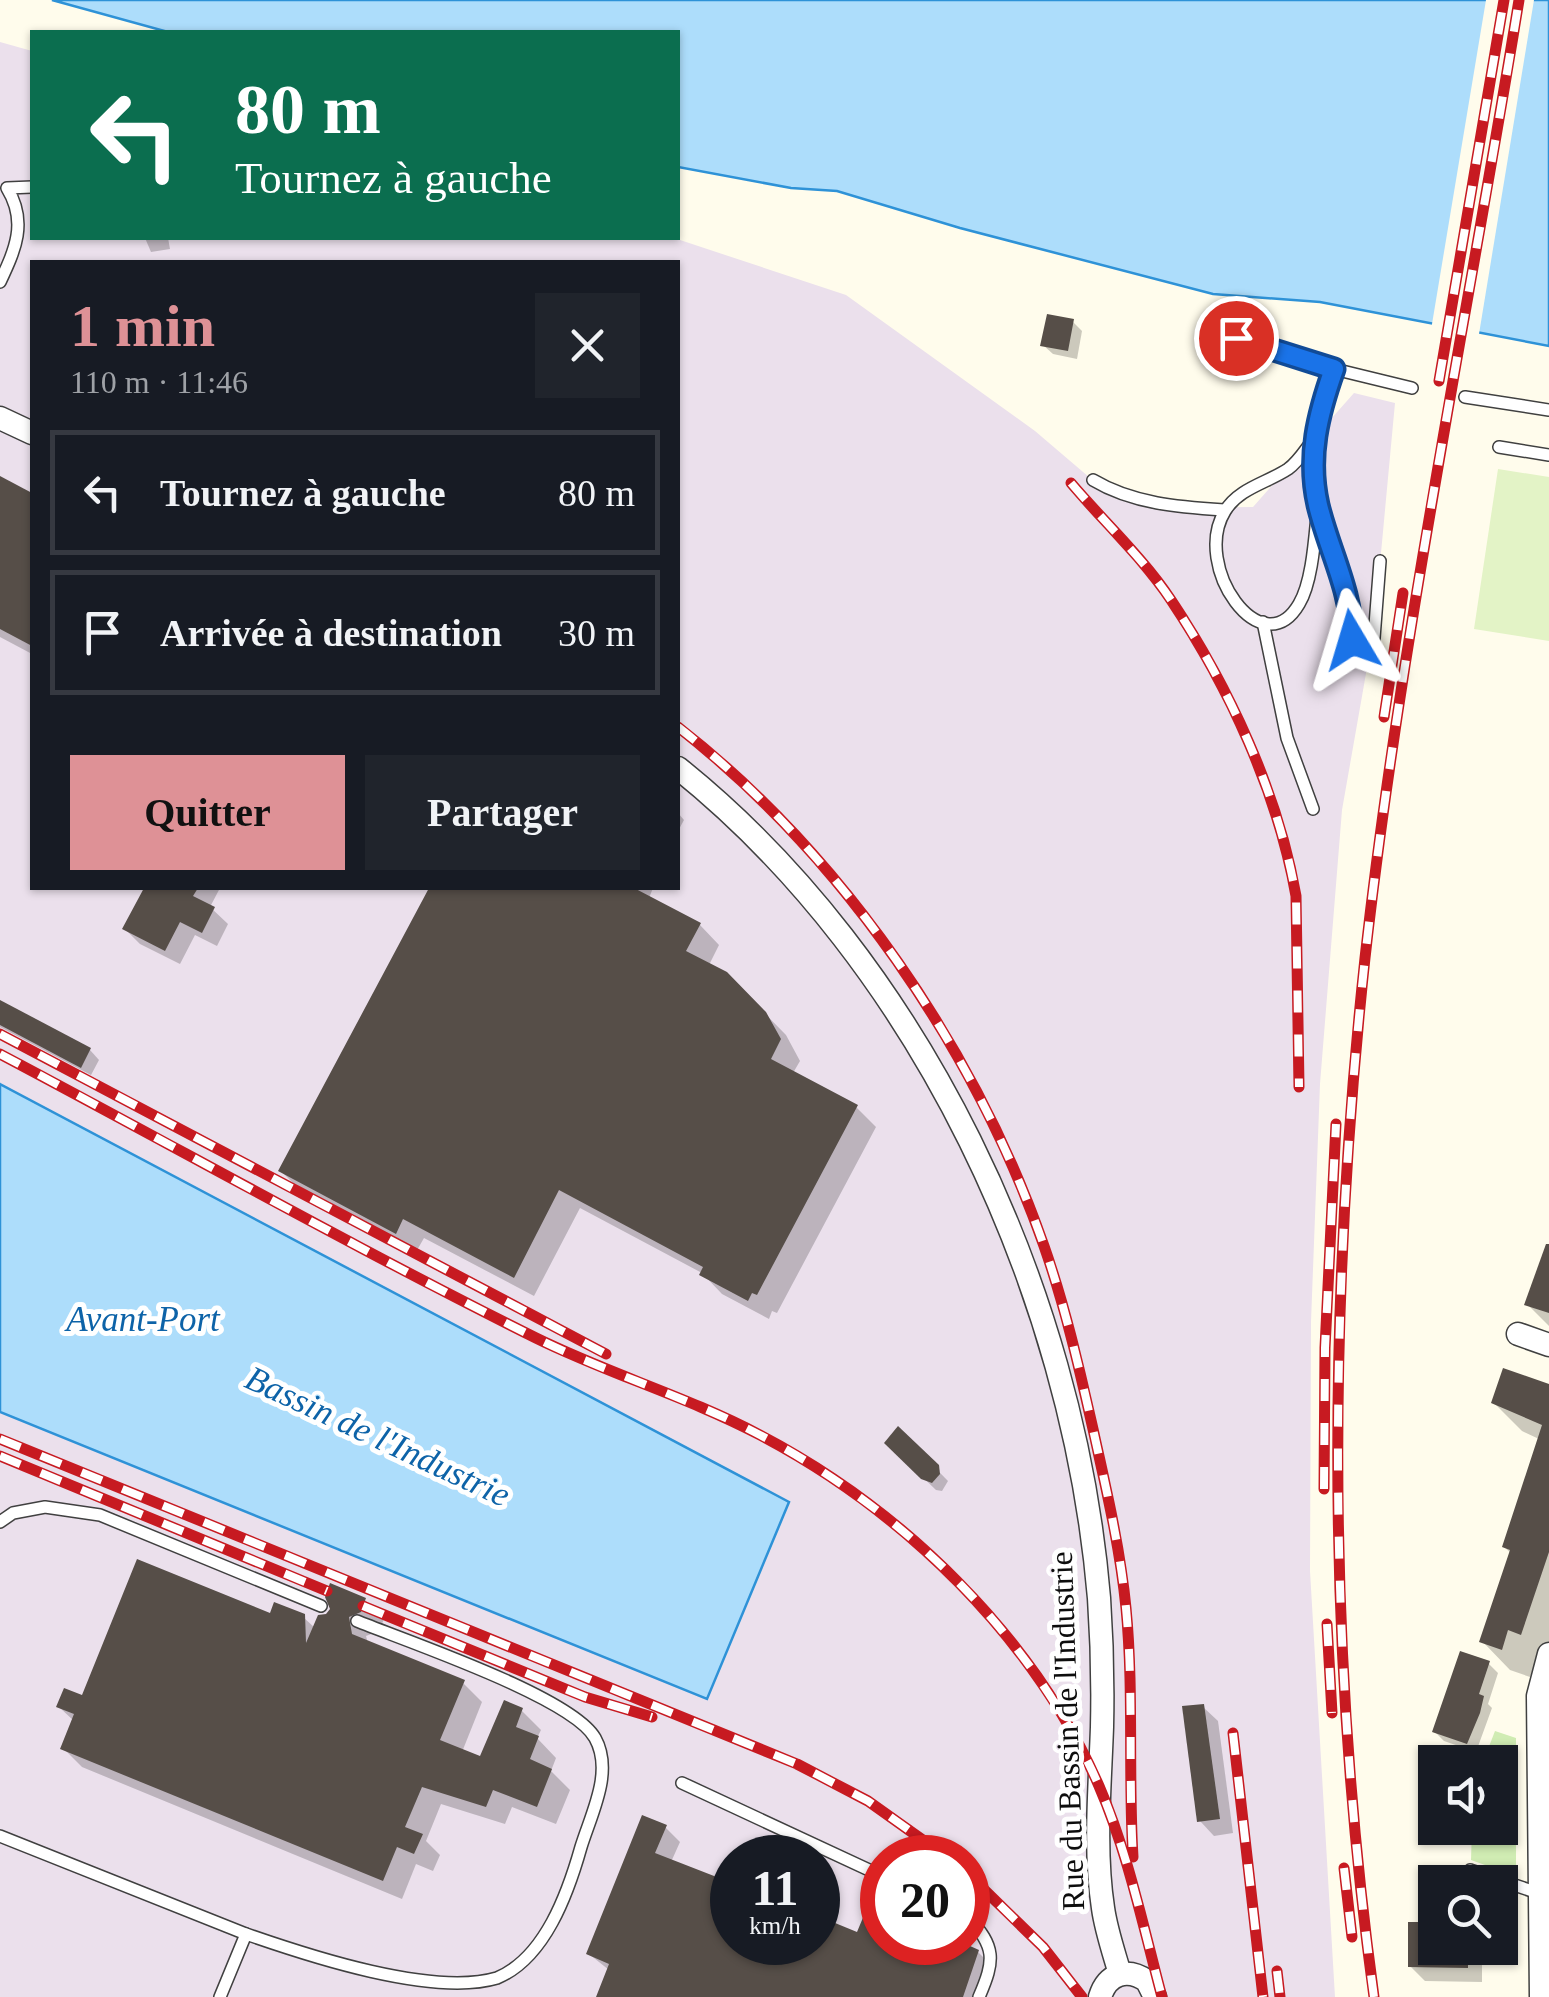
<!DOCTYPE html>
<html lang="fr">
<head>
<meta charset="utf-8">
<style>
	body { margin:0; font-family:Georgia,serif; background:#20242c; color:#f1f3f6; height:100vh; display:flex; flex-direction:column; font-size:38px; white-space:nowrap }
	* { box-sizing:border-box; margin:0 }
	p { font-size:32px; color:#9ea1a6 }
	.icon { flex:none; width:55px; height:55px; fill:none; stroke:currentColor; stroke-width:2; stroke-linecap:round; stroke-linejoin:round }
	.map { position:relative; flex:1; overflow:hidden }
	.panel { position:absolute; left:30px; top:260px; width:650px; height:630px; display:flex; flex-direction:column; background:#171b24; border-radius:0px; box-shadow:0 2px 8px #0004 }
	.panel>* { flex:none }
	.hud { position:absolute; left:30px; top:30px; width:650px; height:210px; border-radius:0px; box-shadow:0 2px 8px #0004; background:#0b6e4f; color:#fff; overflow:hidden }
	.tools { position:absolute; left:1418px; top:1745px; display:grid; gap:20px }
	.tools a { display:grid; place-items:center; width:100px; height:100px; border-radius:0px; background:#171b24; box-shadow:0 2px 8px #0004; font-size:50px }
	.speed { position:absolute; left:710px; top:1835px; display:flex; gap:20px; font-size:50px; font-weight:700; text-align:center }
	.speed>* { display:grid; place-content:center; width:130px; height:130px; border-radius:50%; background:#171b24; box-shadow:0 2px 8px #0004; line-height:1 }
	.speed small { font-size:25px; font-weight:400 }
	.speed .limit { border:15px solid #d22; background:#fff; color:#111 }
	.pin { position:absolute; display:grid; place-items:center; width:85px; height:85px; color:#fff; margin:-42px; border:5px solid #fff; border-radius:50%; box-shadow:0 2px 10px #0007 }
	.me { position:absolute; width:110px; margin:-55px; rotate:353deg; stroke-linejoin:round; filter:drop-shadow(0 0 8px #0008) }
	.turn { display:flex; align-items:center; gap:35px; height:210px; padding:0 40px; font-size:45px }
	.turn .icon { width:130px; height:130px; stroke-width:2.5 }
	.turn b { display:block; font-size:70px; line-height:85px }
	.round { display:grid; place-items:center; flex:none; width:105px; height:105px; border-radius:0px; background:#20242c }
	.overview { display:flex; align-items:center; justify-content:space-between; height:170px; padding:0 40px }
	h1 { font-size:60px; font-weight:700; line-height:75px; color:#de9196 }
	.action { display:flex; gap:20px; margin-top:auto; padding:20px 40px }
	.action a { flex:1; height:115px; border-radius:0px; background:#de9196; color:#111; font-size:40px; font-weight:700; line-height:115px; text-align:center }
	.action a+a { background:#20242c; color:#f1f3f6 }
	ul { padding:0; list-style:none }
	li { display:flex; align-items:center; gap:30px; height:125px; margin:0 20px 15px; padding:0 20px; border:5px solid #363941; border-radius:0px }
	li div { flex:1 }
	li b { display:block; font-size:38px }
	li em { font-style:normal }
	.map>svg:first-child { display:block }
	.industrial { fill:#ebe0ec; fill-rule:evenodd }
	.green { fill:#d0ecb3 }
	.pitch { fill:#e3f3c6 }
	.water { fill:#adddfb; stroke:#2e92d7; stroke-width:2.5 }
	.pier { fill:#fffcec }
	.shadow { fill:#0003 }
	.building { fill:#564e48 }
	.lines { fill:none; stroke-linecap:round; stroke-linejoin:round }
	.lane-casing { stroke:#404040; stroke-width:14 }
	.street-casing { stroke:#404040; stroke-width:25 }
	.lane { stroke:#fff; stroke-width:11 }
	.street { stroke:#fff; stroke-width:22 }
	.rail-casing { stroke:#c71a21; stroke-width:11 }
	.rail { stroke:#fff; stroke-width:8; stroke-dasharray:22; stroke-linecap:butt }
	.route-casing { stroke:#114b97; stroke-width:25 }
	.route { stroke:#1a73e8; stroke-width:18 }
	.labels { text-anchor:middle; stroke-width:10; stroke-linejoin:round; paint-order:stroke }
	.street-label { font-size:32px; fill:#0d0d0d; stroke:#fff }
	.water-label { font-size:35px; font-style:italic; fill:#0d63a8; stroke:#fff }
</style>
</head>
<body>
<div class="map">
<svg width="1549" height="1997" viewBox="0 0 1549 1997">
	<rect width="100%" height="100%" fill="#fffcec"/>
	<path class="industrial" d="M0 42 32 51V238H674L846 295 1035 431 1110 495 1156 508 1253 507 1354 393 1395 403 1374 628 1342 810 1320 1084 1311 1322 1310 1571 1335 1997H0ZM32 262H678V888H32ZM732 1858H818V1942H732ZM882 1858H968V1942H882Z"/>
	<path class="green" d="M1495 1731 1516 1738V1876L1471 1860 1472 1828H1500V1762H1483Z"/>
	<path class="pitch" d="M1498 469 1549 477V641L1474 629Z"/>
	<g class="water">
		<path d="M52 0H1549V346L1320 302 1213 294 960 228 837 191 791 188 678 167V32H168Z"/>
		<path d="M0 1084 789 1502 707 1699 0 1412Z"/>
	</g>
	<path class="pier" d="M1486 0H1534L1478 340 1431 330Z"/>
	<g class="shadow">
		<path d="M145 238H168L170 249 151 252Z"/>
		<path d="M1073 322 1082 331 1077 359 1053 354 1043 345Z"/>
		<path d="M0 479 32 496V654L0 637Z"/>
		<path d="M678 813 684 820 678 831Z"/>
		<path d="M147 888H220L210 907 228 924 217 946 195 935 180 964 140 944 125 929Z"/>
		<path d="M432 888H653L649 898 700 925 719 945 709 965 726 974 786 1035 800 1061 793 1073 856 1107 876 1127 777 1313 772 1311 769 1319 722 1294 702 1273 580 1208 534 1296 424 1238 416 1252 301 1191 281 1171Z"/>
		<path d="M0 1003 90 1050 99 1060 91 1075 0 1027Z"/>
		<path d="M1549 1274V1326L1527 1304Z"/>
		<path d="M1549 1386V1662L1537 1657 1530 1677 1510 1670 1482 1641 1511 1553 1504 1547 1539 1439 1522 1431 1493 1402Z"/>
		<path d="M898 1430 948 1481 942 1491 936 1490 887 1443Z"/>
		<path d="M365 1600 384 1619 379 1631 366 1636 368 1643 463 1683 482 1702 462 1752 481 1759 522 1711 541 1730 537 1738 556 1758 551 1771 570 1790 556 1824 512 1807 505 1824 441 1804 426 1841 440 1855 433 1871 416 1864 402 1899 82 1767 63 1748 74 1721 59 1707 271 1616 303 1617 315 1628Z"/>
		<path d="M1488 1663 1498 1673 1488 1704 1492 1708 1476 1752 1444 1741 1435 1732Z"/>
		<path d="M1203 1707 1218 1721 1233 1833 1214 1836 1200 1821Z"/>
		<path d="M665 1827 680 1842 671 1862 732 1886V1942H818V1919L858 1936 870 1908 882 1913V1942L978 1952 993 1967 981 1997H599L609 1970 589 1954Z"/>
		<path d="M1435 1925V1948H1482V1982L1425 1981 1410 1966Z"/>
	</g>
	<g class="building">
		<path d="M1047 314 1074 319 1068 351 1040 346Z"/>
		<path d="M0 476 32 493V646L0 629Z"/>
		<path d="M144 888H198L193 896 215 907 202 933 180 922 165 951 122 929Z"/>
		<path d="M429 888H634L701 923 686 951 727 972 766 1012 781 1039 771 1059 858 1105 757 1295 752 1293 748 1301 699 1275 703 1267 559 1190 514 1278 403 1219 396 1234 278 1171Z"/>
		<path d="M0 1000 91 1048 81 1068 0 1025Z"/>
		<path d="M1546 1244H1549V1313L1524 1305Z"/>
		<path d="M1503 1368 1549 1384V1552L1521 1635 1508 1630 1502 1650 1479 1642 1510 1550 1502 1547 1542 1425 1491 1403Z"/>
		<path d="M898 1426 939 1465 940 1474 932 1483 921 1479 884 1443Z"/>
		<path d="M137 1559 270 1613 274 1602 305 1614 306 1643 318 1615 326 1614 330 1609 325 1597 330 1583 366 1598 361 1612 349 1617 352 1634 465 1680 440 1740 480 1756 504 1700 523 1708 516 1727 539 1736 530 1759 552 1769 537 1807 493 1790 486 1807 422 1787 405 1827 423 1834 414 1854 397 1847 383 1881 60 1749 74 1714 56 1707 64 1688 82 1695Z"/>
		<path d="M1460 1651 1490 1661 1479 1694 1484 1696 1480 1713 1467 1744 1432 1732Z"/>
		<path d="M1204 1704 1220 1819 1197 1822 1182 1706Z"/>
		<path d="M642 1815 667 1825 655 1853 732 1883V1942H818V1916L857 1932 877 1884 882 1885V1942H961L979 1950 963 1997H596L609 1964 586 1954Z"/>
		<path d="M1408 1922H1435V1948H1468V1968L1408 1967Z"/>
	</g>
	<g class="lines">
		<g class="lane-casing">
			<g id="lane">
				<path d="M0 282C15 250 28 222 7 188L32 187"/>
				<path d="M1235 338 1334 369 1412 388"/>
				<path d="M1334 369C1318 414 1307 457 1318 505 1329 551 1352 591 1352 640L1363 649 1370 646 1374 638 1380 561"/>
				<path d="M1465 397 1549 410"/>
				<path d="M1313 440C1305 450 1298 462 1288 469 1267 483 1239 488 1225 511 1191 566 1262 667 1299 604 1313 581 1315 533 1318 506"/>
				<path d="M1499 447 1549 455"/>
				<path d="M1093 480C1133 504 1180 507 1225 510"/>
				<path d="M1263 622 1287 738 1313 809"/>
				<path d="M0 1522 13 1513 45 1507 100 1515 321 1606"/>
				<path d="M682 1783 882 1876"/>
				<path d="M0 1836 246 1934"/>
				<path d="M1470 1870 1541 1894"/>
				<path d="M968 1917C996 1947 995 1960 979 1997"/>
				<path d="M220 1997 246 1934C309 1956 433 1997 497 1978 545 1958 568 1893 581 1847 591 1814 614 1772 595 1738 572 1697 406 1641 357 1621"/>
			</g>
		</g>
		<g class="street-casing">
			<g id="street">
				<path d="M0 418 32 433"/>
				<path d="M678 768C921 963 1073 1290 1099 1598 1102 1641 1103 1684 1102 1727 1100 1786 1094 1849 1103 1908 1106 1930 1114 1953 1120 1974"/>
				<path d="M1518 1334 1549 1345"/>
				<path d="M1100 1997C1107 1974 1127 1967 1147 1981L1155 1997"/>
				<path d="M1541 1997 1538 1696 1549 1654"/>
			</g>
		</g>
		<use href="#lane" class="lane"/>
		<use href="#street" class="street"/>
		<g class="rail-casing">
			<g id="rail">
				<path d="M1439 381 1504 0"/>
				<path d="M1071 483C1104 522 1143 558 1171 600 1229 687 1278 793 1296 896L1299 1087"/>
				<path d="M1384 717 1403 593"/>
				<path d="M678 727C843 856 975 1049 1044 1246 1065 1306 1079 1367 1093 1429 1106 1488 1120 1547 1126 1608 1134 1691 1128 1774 1133 1857"/>
				<path d="M0 1034 606 1354"/>
				<path d="M0 1054C178 1148 355 1248 536 1338 609 1374 688 1397 760 1435 903 1510 1034 1637 1099 1786 1128 1853 1143 1926 1162 1997"/>
				<path d="M0 1439 797 1764 868 1801 948 1858"/>
				<path d="M0 1456 327 1591"/>
				<path d="M1324 1489 1325 1348 1336 1124"/>
				<path d="M363 1606 585 1697 652 1717"/>
				<path d="M1327 1624 1332 1713"/>
				<path d="M1233 1733 1263 1997"/>
				<path d="M1344 1868 1352 1937"/>
				<path d="M968 1874 1043 1947 1082 1997"/>
				<path d="M1277 1971 1280 1997"/>
				<path d="M1374 1997C1327 1654 1328 1302 1365 958 1401 637 1467 319 1519 0"/>
			</g>
		</g>
		<use href="#rail" class="rail"/>
	</g>
	<g class="lines">
		<g class="route-casing">
			<path id="route" d="M1236 338 1334 369C1318 414 1307 457 1318 505 1329 551 1352 591 1352 640"/>
		</g>
		<use href="#route" class="route"/>
	</g>
	<g class="labels">
		<g class="street-label">
			<text transform="translate(1067 1731) rotate(-92)" y="11">Rue du Bassin de l'Industrie</text>
		</g>
		<g class="water-label">
			<text x="143" y="1331">Avant-Port</text>
			<text transform="translate(378 1436) rotate(25)" y="12">Bassin de l'Industrie</text>
		</g>
	</g>
</svg>
<div class="tools">
<a><svg class="icon" aria-label="sound" viewBox="0 0 24 24"><path d="M4 9h4l5-4v14l-5-4H4zM17 9q2 3 0 6"/></svg></a>
<a><svg class="icon" aria-label="search" viewBox="0 0 24 24"><circle cx="10" cy="10" r="6"/><path d="M15 15l6 6"/></svg></a>
</div>
<div class="speed"><div>11<small>km/h</small></div><div class="limit">20</div></div>
<div class="pin" style="left:1236px;top:338px;background:#d93025"><svg class="icon" aria-label="arrive" viewBox="0 0 24 24"><path d="M6 21V4h12l-3 4 3 4H6"/></svg></div>
<svg class="me" style="left:1352px;top:640px" viewBox="-20 -20 40 40"><path d="M0-17L14 15 0 8-14 15z" fill="#1a73e8" stroke="#fff" stroke-width="4"/></svg>
<div class="hud">
<div class="turn"><svg class="icon" aria-label="left" viewBox="0 0 24 24"><path d="M17 20v-9H6M10 6l-5 5 5 5"/></svg><div><b>80 m</b>Tournez à gauche</div></div>
</div>
<section class="panel">
<div class="overview"><div><h1>1 min</h1><p>110 m · 11:46</p></div><a class="round"><svg class="icon" aria-label="close" viewBox="0 0 24 24"><path d="M6 6l12 12M18 6L6 18"/></svg></a></div>
<ul>
<li><svg class="icon" aria-label="left" viewBox="0 0 24 24"><path d="M17 20v-9H6M10 6l-5 5 5 5"/></svg><div><b>Tournez à gauche</b></div><em>80 m</em></li>
<li><svg class="icon" aria-label="arrive" viewBox="0 0 24 24"><path d="M6 21V4h12l-3 4 3 4H6"/></svg><div><b>Arrivée à destination</b></div><em>30 m</em></li>
</ul>
<div class="action"><a>Quitter</a><a>Partager</a></div>
</section>
</div>
</body>
</html>
